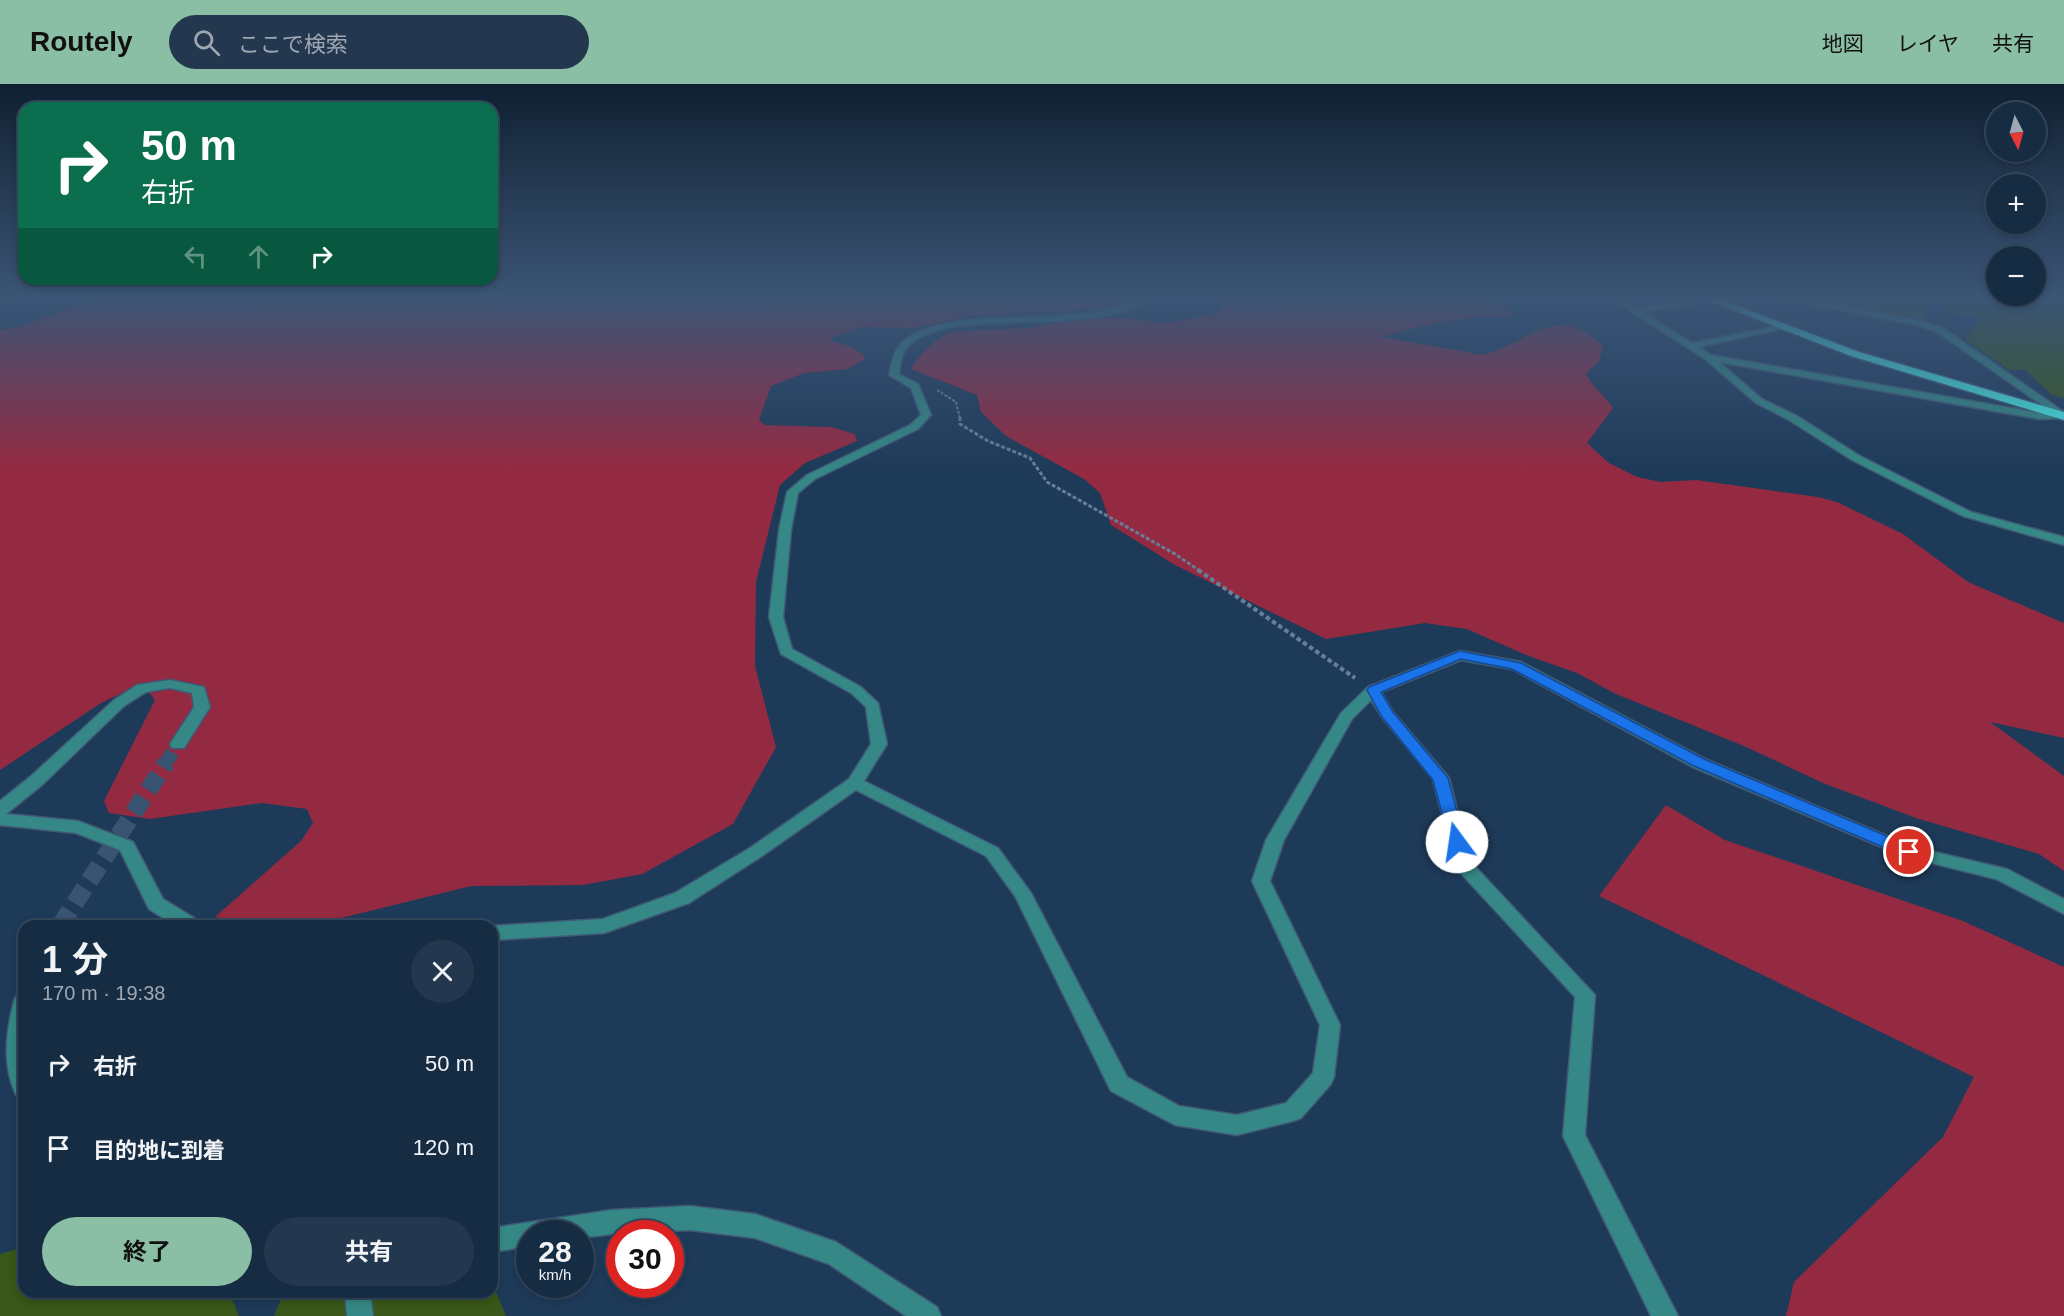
<!DOCTYPE html>
<html lang="ja">
<head>
<meta charset="utf-8">
<style>
	body { margin:0; font-family:Arial,"Noto Sans JP",sans-serif; background:#23384e; color:#f1f3f6; height:100vh; display:flex; flex-direction:column; font-size:22px; white-space:nowrap }
	* { box-sizing:border-box; margin:0 }
	p { font-size:20px; color:#9ea7b2 }
	.icon { flex:none; width:33px; height:33px; fill:none; stroke:currentColor; stroke-width:2; stroke-linecap:round; stroke-linejoin:round }
	.map { position:relative; flex:1; overflow:hidden }
	.drawer { position:absolute; left:18px; top:836px; width:480px; height:378px; display:flex; flex-direction:column; background:#162c43; border-radius:18px; box-shadow:0 3px 9px #0003,0 0 0 2px #35485c }
	.drawer>* { flex:none }
	.hud { position:absolute; left:18px; top:18px; width:480px; height:183px; border-radius:18px; box-shadow:0 3px 9px #0003,0 0 0 2px #35485c; background:#0b6e4f; color:#fff; overflow:hidden }
	.needle { width:39px; rotate:174deg }
	.fabs { position:absolute; left:1986px; top:18px; display:grid; gap:12px }
	.fabs a { display:grid; place-items:center; width:60px; height:60px; border-radius:50%; background:#162c43; box-shadow:0 3px 9px #0003,0 0 0 2px #35485c; font-size:30px }
	.speed { position:absolute; left:516px; top:1136px; display:flex; gap:12px; font-size:30px; font-weight:700; text-align:center }
	.speed>* { display:grid; place-content:center; width:78px; height:78px; border-radius:50%; background:#162c43; box-shadow:0 3px 9px #0003,0 0 0 2px #35485c; line-height:1 }
	.speed small { font-size:15px; font-weight:400 }
	.speed .limit { border:9px solid #d22; background:#fff; color:#111 }
	.pin { position:absolute; display:grid; place-items:center; width:51px; height:51px; color:#fff; margin:-26px; border:3px solid #fff; border-radius:50%; box-shadow:0 2px 6px #0007 }
	.me { position:absolute; width:66px; margin:-33px; rotate:346deg; stroke-linejoin:round; filter:drop-shadow(0 0 4px #0008) }
	.turn { display:flex; align-items:center; gap:21px; height:126px; padding:0 24px; font-size:27px }
	.turn .icon { width:78px; height:78px; stroke-width:2.5 }
	.turn b { display:block; font-size:42px; line-height:51px }
	.lanes { display:flex; align-items:center; height:57px; padding:0 24px; background:#0003; justify-content:center; gap:30px; direction:ltr }
	.lanes .off { opacity:.35 }
	.round { display:grid; place-items:center; flex:none; width:63px; height:63px; border-radius:32px; background:#23384e }
	.overview { display:flex; align-items:center; justify-content:space-between; height:102px; padding:0 24px }
	h1 { font-size:36px; font-weight:700; line-height:45px }
	.cta { display:flex; gap:12px; margin-top:auto; padding:12px 24px }
	.cta a { flex:1; height:69px; border-radius:36px; background:#8abfa5; color:#111; font-size:24px; font-weight:700; line-height:69px; text-align:center }
	.cta a+a { background:#23384e; color:#f1f3f6 }
	ul { padding:0; list-style:none }
	li { display:flex; align-items:center; gap:18px; height:84px; padding:0 24px }
	li div { flex:1 }
	li b { display:block; font-size:22px }
	li em { font-style:normal }
	header { display:flex; align-items:center; gap:36px; box-sizing:border-box; height:84px; padding:0 30px; background:#8abfa5; color:#111 }
	header strong { font-size:28px }
	nav { display:flex; gap:33px; margin-inline-start:auto; font-size:21px }
	.search { width:420px; height:54px; background:#23384e; display:flex; align-items:center; gap:15px; box-sizing:border-box; padding:0 21px; border-radius:33px; color:#9ea7b2; font-size:22px }
	.map>svg:first-child { display:block }
	.green { fill:#942a42 }
	.water { fill:#385718 }
	.lines { fill:none; stroke-linecap:round; stroke-linejoin:round }
	.river { fill:#385718; fill-rule:evenodd }
	.minor-tunnel-far1 { stroke:#395471; stroke-width:14; stroke-dasharray:14 8; stroke-linecap:butt }
	.minor-tunnel { stroke:#395471; stroke-width:18; stroke-dasharray:18 9; stroke-linecap:butt }
	.minor-casing { stroke:#3f5975; stroke-width:3 }
	.highway-casing { stroke:#3f5975; stroke-width:3 }
	.path-far2 { stroke:#677e98; stroke-width:2; stroke-dasharray:3 1.5; stroke-linecap:butt }
	.path-far1 { stroke:#677e98; stroke-width:3; stroke-dasharray:4 2; stroke-linecap:butt }
	.path { stroke:#677e98; stroke-width:4; stroke-dasharray:4.5 3; stroke-linecap:butt }
	.minor { fill:#358885; fill-rule:evenodd }
	.highway { fill:#46ece6; fill-rule:evenodd }
	.route { fill:#1a73e8; stroke:#114b97; stroke-width:1.5 }
</style>
</head>
<body>
<header>
<strong>Routely</strong>
<div class="search"><svg class="icon" aria-label="search" viewBox="0 0 24 24"><circle cx="10" cy="10" r="6"/><path d="M15 15l6 6"/></svg>ここで検索</div>
<nav><a>地図</a><a>レイヤ</a><a>共有</a></nav>
</header>
<div class="map">
<svg width="2064" height="1232" viewBox="0 0 2064 1232">
	<rect width="100%" height="100%" fill="#1e3a59"/>
	<g class="green">
		<path d="M101 213H1137L1135 220 1125 223 969 232 914 244 862 243 832 253 831 257 851 263 864 271V276L847 285 804 289 771 302 759 336 765 341 831 343 855 350 857 357 805 379 780 401 756 498 755 582 776 663 733 740 642 790 583 801 471 802 317 840 258 841 215 833 301 757 313 739 307 725 262 719 150 735 109 729 104 717 155 616 148 607 124 608 101 619 0 686V246L18 243Z"/>
		<path d="M1218 213H1488L1516 230C1505 235 1494 232 1483 233 1450 235 1414 243 1382 253L1482 271C1528 261 1557 214 1603 263L1599 277 1586 290C1593 304 1605 311 1613 324L1587 359 1609 379 1637 393 1661 398 1696 396 1818 413 1837 418 1903 450 1968 498 2064 539V654L1990 638 2064 692V787L2039 770 1916 734 1823 699 1744 662 1616 610 1577 589 1526 571 1467 545 1425 539 1326 555 1175 481 1111 441 1100 409 1084 395 1006 352 981 328 977 311 911 285C920 270 935 255 951 248L1028 244 1083 234H1129L1159 239 1172 238 1213 230 1219 226 1222 219Z"/>
		<path d="M1666 721 1725 756 1963 837 2064 883V1232H1786L1794 1198 1943 1053 1974 993 1599 812Z"/>
	</g>
	<g class="water">
		<path d="M1787 213H1934L1921 236Z"/>
		<path d="M1946 213H2064V285L2009 286 1965 255 1980 234 1940 226Z"/>
	</g>
	<g class="lines">
		<g class="river">
			<path d="M2009 245 2020 248 2064 286V314L2052 311 1998 260 1994 254 1998 248Z"/>
			<path d="M24 1163V1208H229L239 1232H0V1170Z"/>
			<path d="M492 1199 506 1232H274L284 1208H492Z"/>
		</g>
		<path class="minor-tunnel-far1" d="M165 680 178 660"/>
		<path class="minor-tunnel" d="M60 842 166 679"/>
		<g class="minor-casing">
			<g id="minor">
				<path d="M12 213 11 215 0 219V214Z"/>
				<path d="M1140 213H1149C1111 249 997 231 943 245 931 248 915 253 907 264 901 270 900 282 899 290L918 300 931 331 918 345 815 395 798 409 791 446 783 533 792 565 861 603 878 619 887 660 864 697 998 764 1031 809 1127 993 1179 1022 1237 1031 1286 1019 1313 989 1320 941 1252 797 1266 756 1341 629 1368 603 1460 567 1521 578 1705 675 1913 763 2007 785 2064 815V830L1996 795 1903 772 1693 683 1512 585 1461 576 1381 608 1393 628 1449 694 1470 777 1595 911 1585 1051 1678 1232H1651L1563 1052 1575 913 1456 784 1433 695 1382 633 1371 616 1352 635 1284 756 1270 797 1340 941 1334 993 1331 1000 1301 1034 1293 1037 1237 1051 1175 1041 1111 1007 1015 812 986 772 856 706 762 772 689 819 604 849 492 856V842L603 835 675 809 750 764 849 695 871 660 866 623 851 609 781 570 769 533 779 446 787 408 807 391 910 341 921 331 911 304 889 291C891 281 893 269 900 261 910 249 926 244 940 241 996 226 1097 242 1140 213Z"/>
				<path d="M1609 213H1619L1636 224 1713 213 1714 215 1710 217 1642 228 1692 259 1782 241 1786 244 1699 263 1711 271 2039 329 2052 328 1937 248 1920 242 1773 213H1791L1922 237 1943 244 2064 328V334L2039 335 1719 278 1762 315 1797 332 1860 372 1971 428 2064 453V461L1963 432 1852 376 1789 336 1756 319 1705 275Z"/>
				<path d="M170 596 204 603 210 623 184 664H172L170 660 194 623 192 609 170 604 146 608 124 622 42 701 6 730 78 737 133 758 163 815 199 837 201 842H176L149 825 120 766 76 749 0 741V717L30 693 114 616 137 601Z"/>
				<path d="M24 909V1014L16 1011C2 981 6 948 14 917L17 911Z"/>
				<path d="M690 1122 755 1130 836 1158 937 1223 941 1232H906L829 1180 755 1154 690 1146 620 1149 580 1154V1149H530V1162L492 1168V1144L612 1126Z"/>
				<path d="M345 1208H370L373 1232H347Z"/>
			</g>
		</g>
		<g class="highway-casing">
			<path id="highway" d="M1700 213H1714L1859 268 2064 328V336L1851 272Z"/>
		</g>
		<path class="path-far2" d="M937 306 956 318 960 335"/>
		<path class="path-far1" d="M960 333V340L988 357 1030 374 1047 398 1175 470 1200 487"/>
		<path class="path" d="M1198 486 1355 594"/>
		<use href="#minor" class="minor"/>
		<use href="#highway" class="highway"/>
	</g>
	<linearGradient id="sky" x2="0" y2="1"><stop stop-color="#102031"/><stop offset="0.55" stop-color="#3b5576"/><stop offset="1" stop-color="#3b5576" stop-opacity="0"/></linearGradient>
	<rect width="2064" height="386" fill="url(#sky)"/>
	<path class="route" d="M1460 567 1521 579 1704 675 1915 764 1917 768 1915 772H1904L1694 682 1512 585 1461 575 1381 608 1393 628 1448 694 1465 758 1462 762H1451L1433 696 1382 633 1367 606 1369 603Z"/>
</svg>
<div class="fabs">
<a><svg class="needle" viewBox="-14 -14 28 28"><path d="M0-13l5 13h-10z" fill="#e53935"/><path d="M0 13l5-13h-10z" fill="#9ea7b2"/></svg></a>
<a>+</a>
<a>−</a>
</div>
<div class="speed"><div>28<small>km/h</small></div><div class="limit">30</div></div>
<div class="pin" style="left:1909px;top:768px;background:#d93025"><svg class="icon" aria-label="arrive" viewBox="0 0 24 24"><path d="M6 21V4h12l-3 4 3 4H6"/></svg></div>
<svg class="me" style="left:1457px;top:758px" viewBox="-20 -20 40 40"><circle r="19" fill="#fff"/><path d="M0-13L10 11 0 6-10 11z" fill="#1a73e8"/></svg>
<div class="hud">
<div class="turn"><svg class="icon" aria-label="right" viewBox="0 0 24 24"><path d="M7 20v-9h11M14 6l5 5-5 5"/></svg><div><b>50 m</b>右折</div></div>
<div class="lanes"><svg class="icon off" aria-label="left" viewBox="0 0 24 24"><path d="M17 20v-9H6M10 6l-5 5 5 5"/></svg><svg class="icon off" aria-label="ahead" viewBox="0 0 24 24"><path d="M12 20V5M6 11l6-6 6 6"/></svg><svg class="icon" aria-label="right" viewBox="0 0 24 24"><path d="M7 20v-9h11M14 6l5 5-5 5"/></svg></div>
</div>
<section class="drawer">
<div class="overview"><div><h1>1 分</h1><p>170 m · 19:38</p></div><a class="round"><svg class="icon" aria-label="close" viewBox="0 0 24 24"><path d="M6 6l12 12M18 6L6 18"/></svg></a></div>
<ul>
<li><svg class="icon" aria-label="right" viewBox="0 0 24 24"><path d="M7 20v-9h11M14 6l5 5-5 5"/></svg><div><b>右折</b></div><em>50 m</em></li>
<li><svg class="icon" aria-label="arrive" viewBox="0 0 24 24"><path d="M6 21V4h12l-3 4 3 4H6"/></svg><div><b>目的地に到着</b></div><em>120 m</em></li>
</ul>
<div class="cta"><a>終了</a><a>共有</a></div>
</section>
</div>
</body>
</html>
